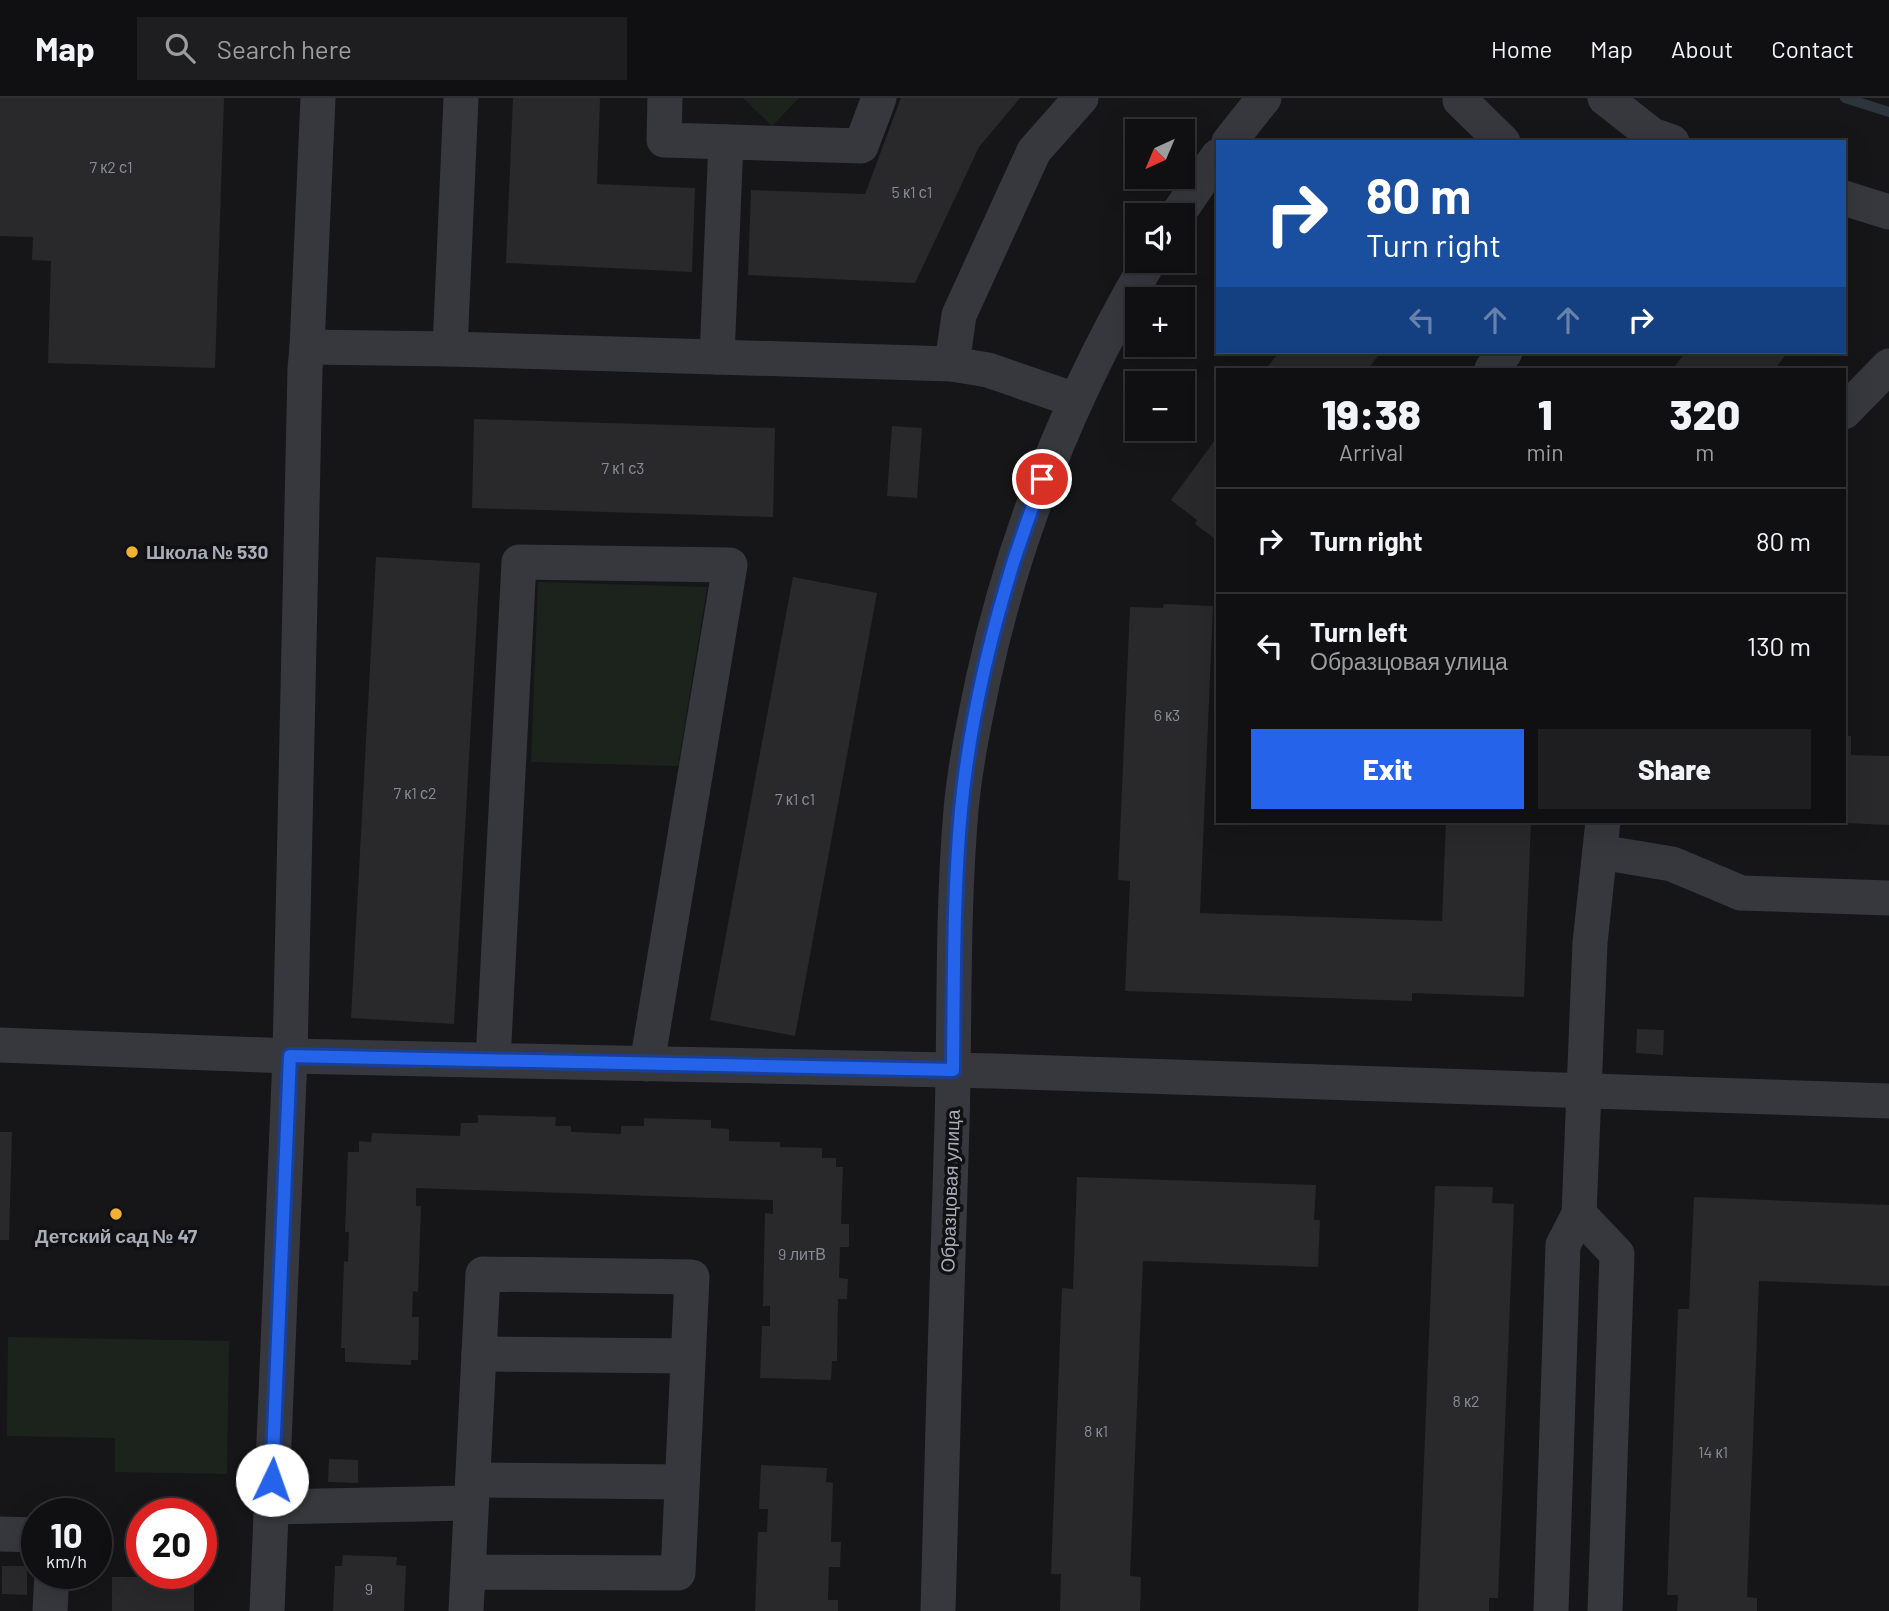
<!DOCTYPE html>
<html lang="en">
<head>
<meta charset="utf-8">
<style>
	body { margin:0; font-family:Barlow,sans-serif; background:#1e1e20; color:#f1f3f6; height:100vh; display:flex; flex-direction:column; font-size:26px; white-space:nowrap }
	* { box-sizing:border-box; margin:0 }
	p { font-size:23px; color:#9c9d9f }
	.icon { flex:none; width:38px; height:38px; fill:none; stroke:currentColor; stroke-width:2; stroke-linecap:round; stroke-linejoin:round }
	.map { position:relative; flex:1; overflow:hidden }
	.side { position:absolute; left:1216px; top:270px; width:630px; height:455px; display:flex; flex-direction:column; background:#101012; border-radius:0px; box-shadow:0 7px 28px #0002,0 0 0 2px #303032 }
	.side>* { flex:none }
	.banner { position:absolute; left:1216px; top:42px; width:630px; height:214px; border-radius:0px; box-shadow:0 7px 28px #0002,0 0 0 2px #303032; background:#1a4fa0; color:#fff; overflow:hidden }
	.needle { width:46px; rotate:224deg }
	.tools { position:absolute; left:1125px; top:21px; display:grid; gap:14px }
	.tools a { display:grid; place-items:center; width:70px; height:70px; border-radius:0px; background:#101012; box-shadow:0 7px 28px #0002,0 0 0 2px #303032; font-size:35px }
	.speed { position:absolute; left:21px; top:1400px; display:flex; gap:14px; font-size:35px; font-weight:700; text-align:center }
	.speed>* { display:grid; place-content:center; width:91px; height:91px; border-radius:50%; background:#101012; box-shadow:0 7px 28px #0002,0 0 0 2px #303032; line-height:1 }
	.speed small { font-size:18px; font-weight:400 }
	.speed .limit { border:10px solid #d22; background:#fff; color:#111 }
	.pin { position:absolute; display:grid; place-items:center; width:60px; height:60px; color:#fff; margin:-30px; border:4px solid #fff; border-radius:50%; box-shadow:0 2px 7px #0007 }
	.me { position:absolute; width:77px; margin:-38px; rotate:3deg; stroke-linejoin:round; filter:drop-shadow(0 0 5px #0008) }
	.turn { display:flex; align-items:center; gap:24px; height:147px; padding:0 35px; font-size:32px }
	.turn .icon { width:91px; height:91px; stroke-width:2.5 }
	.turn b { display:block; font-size:49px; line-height:60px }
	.lanes { display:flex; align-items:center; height:66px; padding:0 35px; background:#0003; justify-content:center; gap:35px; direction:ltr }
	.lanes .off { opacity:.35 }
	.eta { display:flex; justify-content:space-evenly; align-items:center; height:119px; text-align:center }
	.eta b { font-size:42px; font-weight:800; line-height:49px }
	.action { display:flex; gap:14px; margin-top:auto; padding:14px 35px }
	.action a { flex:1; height:80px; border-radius:0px; background:#2563eb; color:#fff; font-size:28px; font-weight:800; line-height:80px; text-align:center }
	.action a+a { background:#1e1e20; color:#f1f3f6 }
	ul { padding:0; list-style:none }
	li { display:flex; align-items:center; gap:21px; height:105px; padding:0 35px; border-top:2px solid #303032 }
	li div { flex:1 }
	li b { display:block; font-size:26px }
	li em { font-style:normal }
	header { display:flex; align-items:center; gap:42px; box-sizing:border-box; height:98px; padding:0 35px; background:#101012; border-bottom:2px solid #303032 }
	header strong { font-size:33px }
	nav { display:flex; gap:38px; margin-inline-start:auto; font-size:24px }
	.search { width:490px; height:63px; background:#1e1e20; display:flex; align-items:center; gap:18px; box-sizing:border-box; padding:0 24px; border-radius:0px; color:#9c9d9f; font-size:26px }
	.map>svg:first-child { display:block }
	.green { fill:#1c231d }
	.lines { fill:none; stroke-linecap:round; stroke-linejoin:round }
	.stream { stroke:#2c353c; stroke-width:10 }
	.building { fill:#29292c }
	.minor { stroke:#37383d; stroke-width:35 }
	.route-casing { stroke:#184099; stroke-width:18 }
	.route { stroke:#2563eb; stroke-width:12 }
	.poi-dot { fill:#f2b134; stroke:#111113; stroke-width:2.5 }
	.labels { text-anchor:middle; stroke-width:7; stroke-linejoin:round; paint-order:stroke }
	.number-label { font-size:16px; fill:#888b94 }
	.poi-label { font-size:19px; font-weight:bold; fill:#a8adb8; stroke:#111113; text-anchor:start }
	.street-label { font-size:19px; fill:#a8adb8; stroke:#111113 }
</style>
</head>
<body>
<header>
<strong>Map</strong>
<div class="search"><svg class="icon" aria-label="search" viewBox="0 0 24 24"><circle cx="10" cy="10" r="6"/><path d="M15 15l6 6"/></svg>Search here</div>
<nav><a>Home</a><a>Map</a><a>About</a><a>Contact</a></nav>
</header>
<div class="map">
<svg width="1889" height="1513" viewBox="0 0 1889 1513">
	<rect width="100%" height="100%" fill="#161618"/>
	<g class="green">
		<path d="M743 0H799L772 28Z"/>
		<path d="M538 484 707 489 678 668 531 664Z"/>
		<path d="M8 1239 229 1243 227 1376 115 1374V1340L7 1338Z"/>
	</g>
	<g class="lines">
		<path class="stream" d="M1845 0 1889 14"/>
	</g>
	<g class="building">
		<path d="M0 0H224L215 270 48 265 51 163 32 162 33 139 0 138Z"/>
		<path d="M513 0H600L597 86 695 90 692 174 506 165Z"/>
		<path d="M901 0H1020L979 49 915 185 748 177 751 92 865 96Z"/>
		<path d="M1279 254H1381L1368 271H1266Z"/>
		<path d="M1680 254H1788L1775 271H1673L1684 256Z"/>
		<path d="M474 321 775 330 773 419 472 410Z"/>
		<path d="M892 328 922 330 917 400 887 398Z"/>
		<path d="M1218 338V443L1195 426 1197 422 1171 402Z"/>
		<path d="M376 459 480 465 454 926 351 920Z"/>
		<path d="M793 479 877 495 795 938 710 922Z"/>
		<path d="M1164 506 1213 508 1200 815 1442 823 1446 723H1531L1524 899 1412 895V903L1125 893 1130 783 1118 782 1130 509 1163 510Z"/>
		<path d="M1844 638H1851V657L1889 658V727L1844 725Z"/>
		<path d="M1637 931 1664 932 1663 957 1636 955Z"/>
		<path d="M478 1017 556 1019 555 1028H571V1034L621 1036V1028H644V1020L711 1022V1030L729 1031V1043L780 1044V1049L822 1050V1060H836V1069H843L841 1126H849V1149H840L839 1180 848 1181 847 1201H838L837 1263H832L831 1282 760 1280 762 1228H770V1208H763L765 1115 773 1116V1102L416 1090V1108H421L418 1194 413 1193 412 1219H419L418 1262H411V1267L345 1264V1250H341L344 1163 348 1164 349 1134H345L348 1054H359V1043L371 1044 372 1035 460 1038 461 1025H478Z"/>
		<path d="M0 1034H12L9 1142H0Z"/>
		<path d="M1077 1079 1316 1087 1314 1122H1320L1318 1169 1143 1163 1130 1478 1141 1479 1140 1513H1060L1061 1476H1051L1062 1190 1073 1191Z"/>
		<path d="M1435 1088 1493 1089 1492 1105 1514 1106 1498 1500H1489V1513H1418Z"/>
		<path d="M1694 1099 1889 1107V1188L1759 1183 1747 1499 1757 1500V1513H1677L1678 1497H1667L1678 1211H1689Z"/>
		<path d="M329 1361 358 1362V1385L328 1384Z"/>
		<path d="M761 1367 827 1370 826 1384 833 1385 831 1444H841L840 1469H829L828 1502H838V1513H755L758 1434H767L768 1411H759Z"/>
		<path d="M343 1457 397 1459 396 1467 406 1468 404 1513H333L335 1468H342Z"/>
		<path d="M2 1468H27V1497L2 1496Z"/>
		<rect x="112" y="1479" width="82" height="34"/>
	</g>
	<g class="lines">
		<g class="minor">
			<path d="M665 0 664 42 861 48 879 0"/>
			<path d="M1605 0 1652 37 1672 44"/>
			<path d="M1460 2 1503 44"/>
			<path d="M1229 44 1264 0"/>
			<path d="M1844 100 1889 114"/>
			<path d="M1177 117 1218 58"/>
			<path d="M307 249 450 251 952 266 988 272 1075 302"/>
			<path d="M450 251 461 0"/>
			<path d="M717 259 726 44"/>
			<path d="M952 266 959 217 1034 53 1081 0"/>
			<path d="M1492 271 1505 254"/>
			<path d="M1844 314 1889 268"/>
			<path d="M1600 754 1672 766 1741 795 1889 800"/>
			<path d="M0 947 290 958 994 973 1889 1003"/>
			<path d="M493 962 519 464 730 467 647 966"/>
			<path d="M1579 1116 1617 1156 1605 1513"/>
			<path d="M479 1256 688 1258"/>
			<path d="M473 1382 682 1384"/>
			<path d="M271 1409 471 1405"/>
			<path d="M0 1436 37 1437"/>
			<path d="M50 1513 52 1475"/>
			<path d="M267 1513 290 958 305 271 307 249 318 0"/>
			<path d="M466 1513 483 1176 692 1179 678 1475 468 1474"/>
			<path d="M938 1513C942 1351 947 1188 952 1026 955 921 952 817 961 712 965 668 974 625 983 582 1015 434 1072 294 1149 163"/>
			<path d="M1551 1513 1563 1147 1579 1116 1590 845 1603 723"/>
		</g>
	</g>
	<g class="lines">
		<g class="route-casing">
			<path id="route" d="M272 1382 290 958 953 972C954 885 953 798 961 712 969 628 989 542 1014 462 1023 435 1033 408 1042 381"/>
		</g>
		<use href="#route" class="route"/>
	</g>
	<g class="poi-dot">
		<circle cx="132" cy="454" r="7"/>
		<circle cx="116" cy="1116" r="7"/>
	</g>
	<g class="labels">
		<g class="number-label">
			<text x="111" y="75">7 к2 с1</text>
			<text x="912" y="100">5 к1 с1</text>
			<text x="623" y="376">7 к1 с3</text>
			<text x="1167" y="623">6 к3</text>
			<text x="415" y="701">7 к1 с2</text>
			<text x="795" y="707">7 к1 с1</text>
			<text x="802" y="1162">9 литВ</text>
			<text x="1466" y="1309">8 к2</text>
			<text x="1096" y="1339">8 к1</text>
			<text x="1713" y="1360">14 к1</text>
			<text x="369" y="1497">9</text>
		</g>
		<g class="poi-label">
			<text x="146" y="461">Школа № 530</text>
			<text x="116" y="1145" text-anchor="middle">Детский сад № 47</text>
		</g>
		<g class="street-label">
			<text transform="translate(950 1093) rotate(-88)" y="7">Образцовая улица</text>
		</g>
	</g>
</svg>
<div class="tools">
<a><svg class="needle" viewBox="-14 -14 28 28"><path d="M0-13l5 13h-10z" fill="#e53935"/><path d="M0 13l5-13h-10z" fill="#9c9d9f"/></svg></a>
<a><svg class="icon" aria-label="sound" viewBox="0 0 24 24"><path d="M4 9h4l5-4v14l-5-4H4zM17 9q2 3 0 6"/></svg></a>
<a>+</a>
<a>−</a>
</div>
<div class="speed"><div>10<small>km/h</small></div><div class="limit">20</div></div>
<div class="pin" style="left:1042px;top:381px;background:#d93025"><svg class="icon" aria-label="arrive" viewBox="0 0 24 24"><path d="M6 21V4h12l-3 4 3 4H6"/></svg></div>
<svg class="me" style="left:272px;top:1382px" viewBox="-20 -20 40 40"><circle r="19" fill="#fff"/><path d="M0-13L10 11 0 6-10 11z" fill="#2563eb"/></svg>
<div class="banner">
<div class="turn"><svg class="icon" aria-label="right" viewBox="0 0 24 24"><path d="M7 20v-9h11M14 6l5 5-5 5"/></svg><div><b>80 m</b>Turn right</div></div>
<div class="lanes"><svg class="icon off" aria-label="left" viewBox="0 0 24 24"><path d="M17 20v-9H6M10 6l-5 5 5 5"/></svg><svg class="icon off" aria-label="ahead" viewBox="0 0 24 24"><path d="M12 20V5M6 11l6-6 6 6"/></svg><svg class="icon off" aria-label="ahead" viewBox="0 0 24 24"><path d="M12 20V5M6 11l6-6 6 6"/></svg><svg class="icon" aria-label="right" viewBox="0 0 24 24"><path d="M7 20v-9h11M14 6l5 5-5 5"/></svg></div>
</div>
<section class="side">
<div class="eta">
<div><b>19:38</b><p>Arrival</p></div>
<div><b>1</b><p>min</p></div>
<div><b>320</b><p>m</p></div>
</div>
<ul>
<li><svg class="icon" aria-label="right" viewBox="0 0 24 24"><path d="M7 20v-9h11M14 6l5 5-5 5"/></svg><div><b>Turn right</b></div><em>80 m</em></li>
<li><svg class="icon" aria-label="left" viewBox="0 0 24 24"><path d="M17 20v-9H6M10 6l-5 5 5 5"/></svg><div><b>Turn left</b><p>Образцовая улица</p></div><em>130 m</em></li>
</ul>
<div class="action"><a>Exit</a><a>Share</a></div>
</section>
</div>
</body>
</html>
